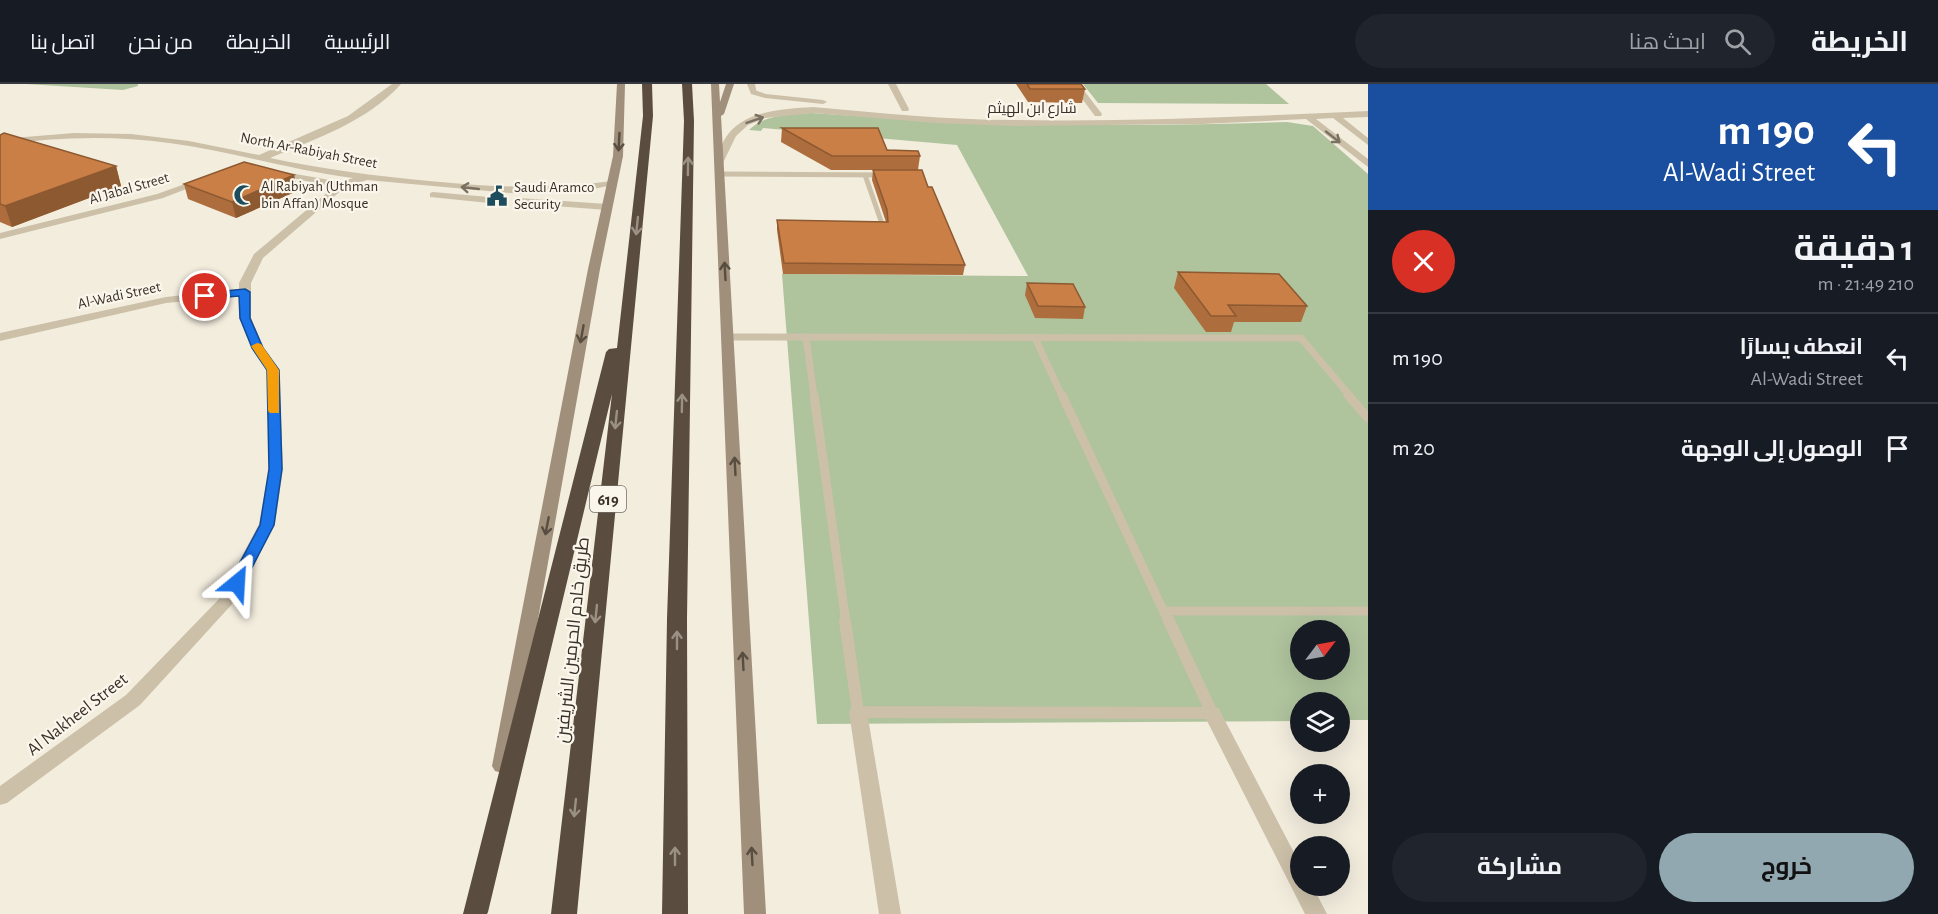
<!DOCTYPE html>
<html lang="ar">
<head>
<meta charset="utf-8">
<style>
	body { margin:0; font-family:"Alegreya Sans",Cairo,sans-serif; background:#20242c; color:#f1f3f6; direction:rtl; height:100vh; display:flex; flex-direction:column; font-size:22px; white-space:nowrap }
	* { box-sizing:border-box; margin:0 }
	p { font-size:20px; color:#9ea1a6 }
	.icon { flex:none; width:33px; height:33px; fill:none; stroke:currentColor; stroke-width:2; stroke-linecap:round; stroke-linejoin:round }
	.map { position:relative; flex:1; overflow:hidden; direction:ltr }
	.drawer { display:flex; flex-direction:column; background:#171b24; width:570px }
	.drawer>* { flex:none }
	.banner { background:#1a4fa0; color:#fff; overflow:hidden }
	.needle { width:39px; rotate:58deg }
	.fabs { position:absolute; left:1290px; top:536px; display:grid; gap:12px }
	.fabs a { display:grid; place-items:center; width:60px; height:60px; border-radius:50%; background:#171b24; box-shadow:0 6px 24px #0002; font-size:30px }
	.pin { position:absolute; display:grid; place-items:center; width:51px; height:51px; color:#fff; margin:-26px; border:3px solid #fff; border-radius:50%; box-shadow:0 2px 6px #0007 }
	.me { position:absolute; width:66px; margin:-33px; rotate:27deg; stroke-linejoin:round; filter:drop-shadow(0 0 4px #0008) }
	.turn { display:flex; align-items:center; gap:21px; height:126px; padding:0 24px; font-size:27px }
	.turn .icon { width:78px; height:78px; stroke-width:2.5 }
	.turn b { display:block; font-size:42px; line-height:51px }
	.round { display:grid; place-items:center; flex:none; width:63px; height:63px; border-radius:32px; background:#20242c }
	.summary { display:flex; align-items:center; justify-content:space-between; height:102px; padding:0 24px }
	h1 { font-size:36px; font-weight:700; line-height:45px }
	.primary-button { display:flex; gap:12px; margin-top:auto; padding:12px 24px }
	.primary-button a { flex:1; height:69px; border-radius:36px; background:#92a8b1; color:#111; font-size:24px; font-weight:700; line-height:69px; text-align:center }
	.primary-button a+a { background:#20242c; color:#f1f3f6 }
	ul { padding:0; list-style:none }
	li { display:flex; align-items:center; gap:18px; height:90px; padding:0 24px; border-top:2px solid #363941 }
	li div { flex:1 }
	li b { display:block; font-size:22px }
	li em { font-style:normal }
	header { display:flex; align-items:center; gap:36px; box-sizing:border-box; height:84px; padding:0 30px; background:#171b24; border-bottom:2px solid #363941 }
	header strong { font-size:28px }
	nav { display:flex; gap:33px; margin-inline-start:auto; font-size:21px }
	.search { width:420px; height:54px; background:#20242c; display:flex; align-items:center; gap:15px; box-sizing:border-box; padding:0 21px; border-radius:33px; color:#9ea1a6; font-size:22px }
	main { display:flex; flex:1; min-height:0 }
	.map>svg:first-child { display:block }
	.green { fill:#afc39d; fill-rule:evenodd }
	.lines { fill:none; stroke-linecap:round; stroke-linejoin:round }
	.service-far3 { stroke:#ccc0a9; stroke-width:5 }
	.service-far2 { stroke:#ccc0a9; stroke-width:7 }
	.service-far1 { stroke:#ccc0a9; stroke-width:9 }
	.service { stroke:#ccc0a9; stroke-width:12 }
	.minor { fill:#ccc0a9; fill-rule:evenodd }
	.tertiary { fill:#ccc0a9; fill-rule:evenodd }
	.secondary { fill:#a08f7a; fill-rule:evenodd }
	.motorway { fill:#5a4d40; fill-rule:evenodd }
	.wall { fill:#ad6d3c }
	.shaded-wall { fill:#8d5931 }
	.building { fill:#c97f46; stroke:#8d5931; stroke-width:1.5 }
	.oneway { stroke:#7b7163 }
	.oneway2 { stroke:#584d41 }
	.oneway3 { stroke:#9a9184 }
	.route { fill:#1a73e8; stroke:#114b97; stroke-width:1.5 }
	.slow { fill:#f59e0b }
	.labels { text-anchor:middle; stroke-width:4.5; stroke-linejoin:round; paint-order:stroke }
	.far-street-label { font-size:15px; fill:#393129; stroke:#faf6eb }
	.far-poi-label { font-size:15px; fill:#393129; stroke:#faf6eb; text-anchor:start }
	.shield { fill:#faf6eb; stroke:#736c63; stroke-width:1.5 }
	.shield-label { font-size:16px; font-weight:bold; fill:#393129 }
	.street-label { font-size:18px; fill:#393129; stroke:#faf6eb }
</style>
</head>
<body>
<header>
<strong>الخريطة</strong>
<div class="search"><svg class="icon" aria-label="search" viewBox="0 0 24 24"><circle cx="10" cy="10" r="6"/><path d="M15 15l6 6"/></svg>ابحث هنا</div>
<nav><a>الرئيسية</a><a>الخريطة</a><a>من نحن</a><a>اتصل بنا</a></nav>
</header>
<main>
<section class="drawer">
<div class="banner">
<div class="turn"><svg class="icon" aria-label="left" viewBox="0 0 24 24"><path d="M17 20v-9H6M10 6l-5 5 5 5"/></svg><div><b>190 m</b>Al-Wadi Street</div></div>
</div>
<div class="summary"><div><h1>1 دقيقة</h1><p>210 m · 21:49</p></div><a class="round" style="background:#d93025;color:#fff"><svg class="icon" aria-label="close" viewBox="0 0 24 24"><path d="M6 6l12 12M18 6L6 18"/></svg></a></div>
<ul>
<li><svg class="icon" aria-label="left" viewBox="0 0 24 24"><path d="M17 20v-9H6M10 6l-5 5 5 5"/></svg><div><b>انعطف يسارًا</b><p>Al-Wadi Street</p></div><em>190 m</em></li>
<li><svg class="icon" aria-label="arrive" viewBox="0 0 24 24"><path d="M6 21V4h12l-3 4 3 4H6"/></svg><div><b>الوصول إلى الوجهة</b></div><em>20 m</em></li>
</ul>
<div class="primary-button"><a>خروج</a><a>مشاركة</a></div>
</section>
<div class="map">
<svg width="1368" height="830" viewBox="0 0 1368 830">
	<rect width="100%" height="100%" fill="#f3edde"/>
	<g class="green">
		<path d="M26 0H138V2L123 6Z"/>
		<path d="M1083 0H1266L1289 20 1098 19Z"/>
		<path d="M811 29C969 41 1129 44 1287 38L1313 42 1368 90V636H1340V618H1300V637L817 640 782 190 1028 192 957 61 763 44 761 47 749 46C765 30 789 31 811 29ZM1300 546H1340V585H1300Z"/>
	</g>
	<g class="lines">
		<g class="service-far3">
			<path d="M720 90 882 91"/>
			<path d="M865 91 881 137"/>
		</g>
		<g class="service-far2">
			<path d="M728 253 1301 254 1350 312"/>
			<path d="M806 253 814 312"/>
			<path d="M1035 254 1062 312"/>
		</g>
		<g class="service-far1">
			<path d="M814 311 846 539"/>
			<path d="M1062 311 1169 539"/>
			<path d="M1348 311 1368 334"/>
			<path d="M1166 527H1368"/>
		</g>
		<path class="service" d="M845 537 858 628 1212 629 1169 537"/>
		<g class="minor">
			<path d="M392 0H401C367 38 315 55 270 74 322 85 375 92 429 97 491 103 550 106 612 97L617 100 589 106 522 110 367 96 344 104 263 174 251 199V234L264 264 279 286 283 385 275 440 234 518 140 621 7 719 0 721V702L126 611 219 515 259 440 269 385 267 286 252 264 239 234V212L166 219 0 257V249L166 213 239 205V199L254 170 334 103 273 90V86L341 98 353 94C291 86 231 67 169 59 112 51 56 53 0 61V55L74 49 131 50 189 57 259 71 348 32Z"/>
			<path d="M747 0H755L757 10H751Z"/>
			<path d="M888 0H896L909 25 908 27H902Z"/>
			<path d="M1071 0H1079L1102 30 1101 32H1095Z"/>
			<path d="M199 95 207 97 163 114 0 155V149L157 110Z"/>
			<path d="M433 108 489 113 494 116 489 119 430 113V109Z"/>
			<path d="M519 114 607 120 612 123 607 126 515 119 514 117Z"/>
			<path d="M858 621 865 623 867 628 901 830H879L849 628 851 623Z"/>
			<path d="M1212 622 1219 624 1221 629 1300 780V801H1312L1327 830H1305L1203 629 1205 624Z"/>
		</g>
		<g class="tertiary">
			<path d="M754 6 766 10 823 16 827 18 823 20 765 14 751 10V6Z"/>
			<path d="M813 23C880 29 947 36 1014 36 1132 38 1252 32 1368 27V33L1343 34 1368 54V61L1333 34 1316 35 1368 75V83L1306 35 1202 40 1013 42 936 39 813 29 765 34 748 41 736 52 722 81 714 79C719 70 722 57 729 49 748 26 785 25 813 23Z"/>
		</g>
		<g class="secondary">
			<path d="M617 0H625L623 72 600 185 512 682 509 687 502 689 495 687 492 682 588 185 613 72Z"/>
			<path d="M711 0H719L720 18 726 0H734L724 30 721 32 766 830H744Z"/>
		</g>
		<g class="motorway">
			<path d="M642 0H652L653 32 577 830H551L612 310 488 828 487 830H463L606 268 609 265 617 264 643 32Z"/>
			<path d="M682 0H692L694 37 687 535 688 830H662L667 535 684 37Z"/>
		</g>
	</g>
	<g class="wall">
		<path d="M1016 0H1081L1085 5 1082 19 1028 18Z"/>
		<path d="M782 44 920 72 918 86H831L781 58Z"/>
		<path d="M0 51 116 82 121 102 12 143 0 138Z"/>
		<path d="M873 86 928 103 965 181 963 191 783 190 777 146V136L886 138 872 96Z"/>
		<path d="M294 91 297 107 236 134 188 115 184 100Z"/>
		<path d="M1178 188 1307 222 1301 238H1234L1231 248H1206L1174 204Z"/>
		<path d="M1027 199 1085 223 1083 235 1035 234 1025 211Z"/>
	</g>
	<g class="shaded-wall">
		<path d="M116 82 121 102 12 143 5 122Z"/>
		<path d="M294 91 297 107 236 134 232 118Z"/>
	</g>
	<g class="building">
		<path d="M1027 0H1081L1085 5H1030Z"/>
		<path d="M782 44H878L887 66 918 67 920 72H832Z"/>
		<path d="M4 49 116 82 5 122 0 120V51Z"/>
		<path d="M244 78 294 91 232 118 184 100Z"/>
		<path d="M873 86H922L928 103H932L965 181 784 179 777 136 888 138 887 126Z"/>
		<path d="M1178 188 1279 190 1307 222 1228 221 1236 232H1211Z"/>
		<path d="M1027 199 1073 200 1085 223 1038 222Z"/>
	</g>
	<defs><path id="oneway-shaft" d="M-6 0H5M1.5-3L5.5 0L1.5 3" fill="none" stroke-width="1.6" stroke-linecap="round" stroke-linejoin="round" transform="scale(1.5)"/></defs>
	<g class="oneway">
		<use href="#oneway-shaft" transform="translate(755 36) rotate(-19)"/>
		<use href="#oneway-shaft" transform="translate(1333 53) rotate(38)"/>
		<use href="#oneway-shaft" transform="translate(470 104) rotate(-174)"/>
	</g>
	<g class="oneway2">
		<use href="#oneway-shaft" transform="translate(619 58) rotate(93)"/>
		<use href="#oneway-shaft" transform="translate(725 187) rotate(-93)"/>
		<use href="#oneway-shaft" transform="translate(582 250) rotate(100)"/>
		<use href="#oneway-shaft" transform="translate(735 382) rotate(-93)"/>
		<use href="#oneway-shaft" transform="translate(547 442) rotate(101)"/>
		<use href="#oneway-shaft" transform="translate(743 577) rotate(-93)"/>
		<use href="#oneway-shaft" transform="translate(752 772) rotate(-93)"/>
	</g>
	<g class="oneway3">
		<use href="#oneway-shaft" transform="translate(688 82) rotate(-89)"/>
		<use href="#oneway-shaft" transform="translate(637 142) rotate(96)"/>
		<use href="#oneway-shaft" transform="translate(682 319) rotate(-89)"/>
		<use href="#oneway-shaft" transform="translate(616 336) rotate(96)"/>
		<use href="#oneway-shaft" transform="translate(596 530) rotate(96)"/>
		<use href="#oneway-shaft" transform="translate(677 556) rotate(-90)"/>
		<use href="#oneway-shaft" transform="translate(575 724) rotate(96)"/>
		<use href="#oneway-shaft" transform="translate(675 772) rotate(-90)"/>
	</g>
	<path class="route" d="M245 205 250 208V234L263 264 279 286 282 385 274 441 244 499 237 504 229 499 260 441 269 385 267 286 252 264 240 234 239 212 205 215 200 212 205 209Z"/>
	<path class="slow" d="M257 259 261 260 279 286V329H270L268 327 267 286 251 262Z"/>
	<defs>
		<g id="mosque-bare" transform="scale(1.62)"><path d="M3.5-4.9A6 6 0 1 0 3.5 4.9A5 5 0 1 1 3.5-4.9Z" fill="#1d4c5c" stroke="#faf6eb" stroke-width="2.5" paint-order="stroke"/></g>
		<g id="civic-bare" transform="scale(1.62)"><path d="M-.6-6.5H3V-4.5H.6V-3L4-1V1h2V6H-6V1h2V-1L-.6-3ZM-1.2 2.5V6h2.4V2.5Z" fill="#1d4c5c" stroke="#faf6eb" stroke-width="2.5" paint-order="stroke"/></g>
	</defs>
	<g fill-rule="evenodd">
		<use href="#mosque-bare" x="244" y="111"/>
		<use href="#civic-bare" x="497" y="112"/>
	</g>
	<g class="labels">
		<g class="far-street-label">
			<text x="1032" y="29">شارع ابن الهيثم</text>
			<text transform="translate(309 66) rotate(11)" y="5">North Ar-Rabiyah Street</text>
			<text transform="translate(129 104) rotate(-16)" y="5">Al Jabal Street</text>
			<text transform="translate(119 211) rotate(-12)" y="5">Al-Wadi Street</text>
		</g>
		<g class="far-poi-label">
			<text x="261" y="107">Al Rabiyah (Uthman<tspan x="261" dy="17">bin Affan) Mosque</tspan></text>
			<text x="514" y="108">Saudi Aramco<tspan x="514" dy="17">Security</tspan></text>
		</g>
		<rect class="shield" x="590" y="402" width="36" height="26" rx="4.5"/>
		<g class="shield-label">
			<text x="608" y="421">619</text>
		</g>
		<g class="street-label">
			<text transform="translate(572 556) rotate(-84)" y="6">طريق خادم الحرمين الشريفين</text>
			<text transform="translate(77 630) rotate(-38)" y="6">Al Nakheel Street</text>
		</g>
	</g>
</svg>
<div class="fabs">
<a><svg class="needle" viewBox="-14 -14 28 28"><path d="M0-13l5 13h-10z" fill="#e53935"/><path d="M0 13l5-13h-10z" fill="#9ea1a6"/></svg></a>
<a><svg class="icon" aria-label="layers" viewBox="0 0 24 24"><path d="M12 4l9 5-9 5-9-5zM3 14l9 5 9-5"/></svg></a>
<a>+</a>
<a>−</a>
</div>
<div class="pin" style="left:205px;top:212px;background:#d93025"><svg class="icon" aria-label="arrive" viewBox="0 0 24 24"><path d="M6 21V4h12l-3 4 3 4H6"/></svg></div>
<svg class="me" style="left:237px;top:499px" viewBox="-20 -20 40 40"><path d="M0-17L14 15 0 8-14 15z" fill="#1a73e8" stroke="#fff" stroke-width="4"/></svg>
</div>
</main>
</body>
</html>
